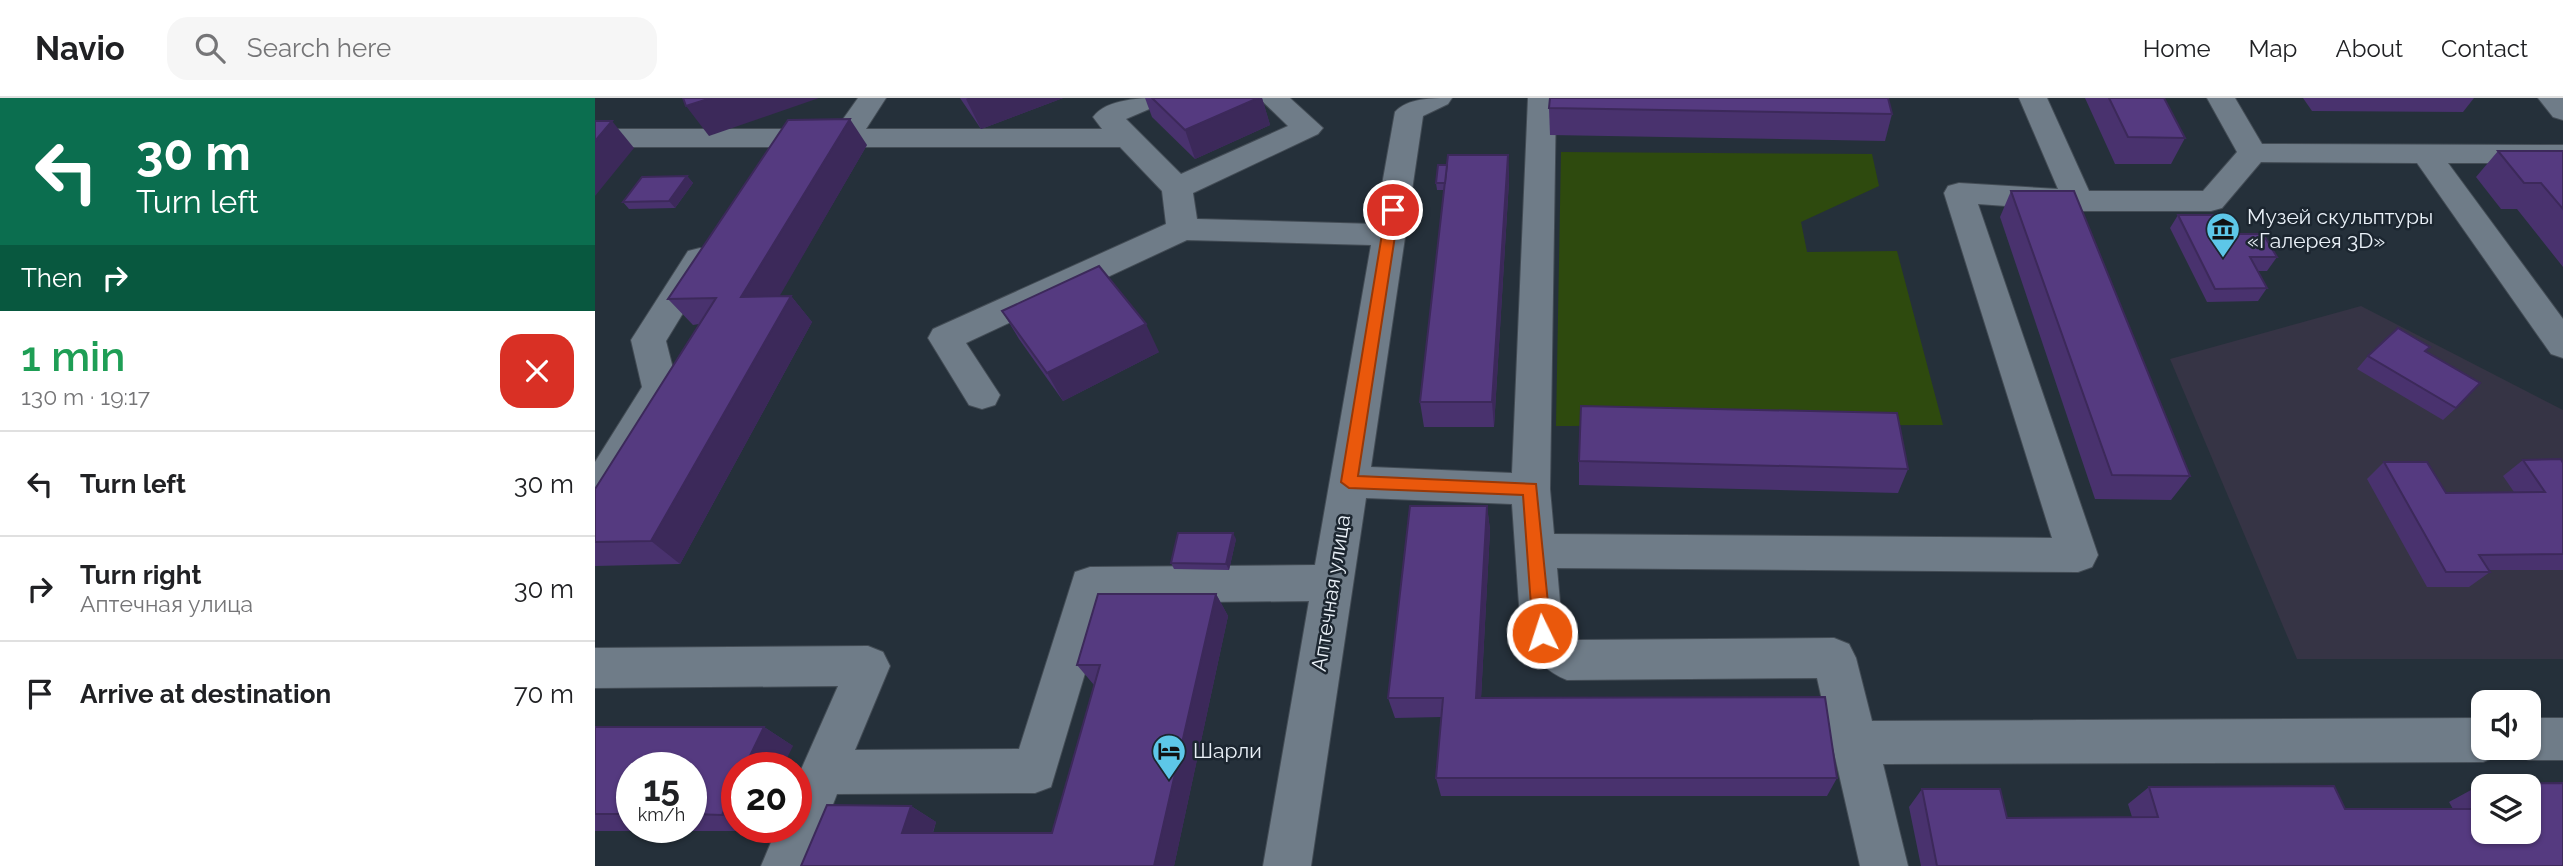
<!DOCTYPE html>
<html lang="en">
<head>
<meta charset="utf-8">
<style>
	body { margin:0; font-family:Raleway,sans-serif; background:#f6f6f6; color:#202124; height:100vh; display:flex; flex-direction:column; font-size:26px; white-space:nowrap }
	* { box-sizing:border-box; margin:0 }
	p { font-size:23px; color:#757577 }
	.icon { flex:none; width:38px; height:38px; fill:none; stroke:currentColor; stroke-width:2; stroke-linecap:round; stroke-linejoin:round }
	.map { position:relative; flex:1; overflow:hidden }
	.side { display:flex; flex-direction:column; background:#fff; width:595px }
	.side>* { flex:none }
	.hud { background:#0b6e4f; color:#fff; overflow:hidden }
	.tools { position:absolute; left:1876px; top:592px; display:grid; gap:14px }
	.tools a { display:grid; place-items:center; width:70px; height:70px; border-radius:14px; background:#fff; box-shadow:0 2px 5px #0004; font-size:35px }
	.speed { position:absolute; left:21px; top:654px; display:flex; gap:14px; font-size:35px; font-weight:700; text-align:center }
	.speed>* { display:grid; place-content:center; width:91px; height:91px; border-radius:50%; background:#fff; box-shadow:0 2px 5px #0004; line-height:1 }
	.speed small { font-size:18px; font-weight:400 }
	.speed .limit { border:10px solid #d22; background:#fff; color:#111 }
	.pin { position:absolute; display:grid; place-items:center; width:60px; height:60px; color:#fff; margin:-30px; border:4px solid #fff; border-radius:50%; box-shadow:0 2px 7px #0007 }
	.me { position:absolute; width:77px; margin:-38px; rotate:356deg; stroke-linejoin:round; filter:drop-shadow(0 0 5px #0008) }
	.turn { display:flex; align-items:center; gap:24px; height:147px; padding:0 21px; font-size:32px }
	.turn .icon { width:91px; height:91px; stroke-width:2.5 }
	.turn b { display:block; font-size:49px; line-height:60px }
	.then { display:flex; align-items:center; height:66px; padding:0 21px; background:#0003; gap:14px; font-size:26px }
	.round { display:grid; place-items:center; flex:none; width:74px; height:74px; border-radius:21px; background:#f6f6f6 }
	.summary { display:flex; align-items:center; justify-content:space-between; height:119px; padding:0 21px }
	h1 { font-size:42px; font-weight:600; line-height:52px; color:#1e9e55 }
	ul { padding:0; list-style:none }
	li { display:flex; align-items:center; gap:21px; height:105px; padding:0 21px; border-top:2px solid #e0e0e0 }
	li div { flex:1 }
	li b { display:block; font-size:26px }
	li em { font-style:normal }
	header { display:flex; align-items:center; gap:42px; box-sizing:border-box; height:98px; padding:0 35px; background:#fff; border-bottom:2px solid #e0e0e0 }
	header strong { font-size:33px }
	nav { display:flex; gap:38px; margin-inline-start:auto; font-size:24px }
	.search { width:490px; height:63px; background:#f6f6f6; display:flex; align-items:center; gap:18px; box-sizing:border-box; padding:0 24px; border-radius:21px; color:#757577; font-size:26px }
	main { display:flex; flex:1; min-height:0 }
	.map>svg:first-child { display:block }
	.education { fill:#363445 }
	.green { fill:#2e4a0e }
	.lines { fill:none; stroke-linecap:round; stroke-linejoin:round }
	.minor-casing { stroke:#434c55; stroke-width:2 }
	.minor { fill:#6f7c88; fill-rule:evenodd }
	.wall { fill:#49326e; fill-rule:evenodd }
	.shaded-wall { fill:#3c295a }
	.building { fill:#553a80; stroke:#3c295a; stroke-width:2 }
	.route { fill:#ea580c; stroke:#983908; stroke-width:2 }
	.labels { text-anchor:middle; stroke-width:5; stroke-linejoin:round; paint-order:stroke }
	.poi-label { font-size:21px; fill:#eaf1f8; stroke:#1c2630; text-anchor:start }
	.street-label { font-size:21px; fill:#eaf1f8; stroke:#1c2630 }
</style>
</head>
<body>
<header>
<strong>Navio</strong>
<div class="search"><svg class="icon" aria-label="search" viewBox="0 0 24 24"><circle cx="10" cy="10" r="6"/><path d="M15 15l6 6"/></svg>Search here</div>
<nav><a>Home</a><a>Map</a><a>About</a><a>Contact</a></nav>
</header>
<main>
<section class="side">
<div class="hud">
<div class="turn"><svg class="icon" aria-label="left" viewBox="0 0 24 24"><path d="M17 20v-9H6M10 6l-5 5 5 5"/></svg><div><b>30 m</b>Turn left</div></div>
<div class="then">Then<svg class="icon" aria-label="right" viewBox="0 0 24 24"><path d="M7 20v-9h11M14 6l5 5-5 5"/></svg></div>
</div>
<div class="summary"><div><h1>1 min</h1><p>130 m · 19:17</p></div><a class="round" style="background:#d93025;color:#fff"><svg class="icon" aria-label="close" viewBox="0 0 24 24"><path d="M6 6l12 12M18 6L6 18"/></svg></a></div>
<ul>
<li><svg class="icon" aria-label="left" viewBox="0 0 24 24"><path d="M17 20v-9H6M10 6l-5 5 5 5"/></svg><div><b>Turn left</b></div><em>30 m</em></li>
<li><svg class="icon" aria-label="right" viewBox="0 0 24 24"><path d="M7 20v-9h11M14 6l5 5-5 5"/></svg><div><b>Turn right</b><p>Аптечная улица</p></div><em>30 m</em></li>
<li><svg class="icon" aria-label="arrive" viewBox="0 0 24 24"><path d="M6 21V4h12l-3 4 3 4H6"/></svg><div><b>Arrive at destination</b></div><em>70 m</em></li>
</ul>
</section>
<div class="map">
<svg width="1968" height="768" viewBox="0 0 1968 768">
	<rect width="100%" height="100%" fill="#25303a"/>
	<path class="education" d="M1766 208 1968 312V561H1702L1575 261Z"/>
	<path class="green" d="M966 54 1277 56 1284 88 1206 124 1212 154 1302 153 1348 327 961 328Z"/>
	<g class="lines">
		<g class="minor-casing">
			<g id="minor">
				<path d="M263 0H291L271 31H507L498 19C512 0 547 0 570 0L566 6 531 21 586 76 693 28 664 0H695L728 30 723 36 598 95 602 121 780 126 800 14C812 0 837 0 857 0L853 6 828 18 776 369 917 375 933 0H961L955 391 959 436 1457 440 1349 95 1353 88 1364 85 1463 91 1424 0H1452L1494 93H1608L1642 54 1612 0H1640L1667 46 1968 47V65H1853L1968 221V260L1956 256 1822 65 1666 64 1627 110 1616 113H1483L1383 106 1503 457 1497 469 1483 474 962 470 967 527 982 542 1239 540 1254 546 1261 560 1277 623 1888 620V649H1907L1904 657 1888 664 1288 666 1313 768H1265L1222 580 972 582C951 574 935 556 926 535L917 406 771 400 716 768H668L714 503 511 505 456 689 440 695 242 696 214 768H166L182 730H201V683L243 588 0 590V550L273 548 288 554 295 568 260 652 424 651 480 474 495 469 720 467 776 147 592 142 371 245 405 297 400 307 387 311 374 307 333 240 338 231 571 126 567 93 525 49H0V31H241Z"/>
				<path d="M1943 0H1968V22L1958 19Z"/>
				<path d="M105 150 117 153 121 161 71 243 83 290 14 408 0 413V364L47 289 36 242 93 153Z"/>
				<path d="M1934 620H1968V662H1934L1918 656 1915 649H1934Z"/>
			</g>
		</g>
		<use href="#minor" class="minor"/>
	</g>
	<g class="wall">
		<path d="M365 0H468L386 31Z"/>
		<path d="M550 0H667L675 27 600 61 557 19Z"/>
		<path d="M1490 0H1569L1590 40 1576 66H1520Z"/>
		<path d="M1708 0H1879L1868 14 1717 13Z"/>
		<path d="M954 10 1297 16 1290 43 955 37Z"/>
		<path d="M272 47 184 198H196L217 224 85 466 0 468V391L104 226 98 227 73 201Z"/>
		<path d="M1903 53H1968V169L1922 111H1906L1881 79Z"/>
		<path d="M913 57 914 83 899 329H829L825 304 849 92H842L841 85 852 67Z"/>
		<path d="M92 78 98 85 80 110 34 111 28 104Z"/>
		<path d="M1416 93 1595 378 1576 402 1500 401 1405 119Z"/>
		<path d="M1583 117 1682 159 1672 173H1662L1672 190 1663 203 1612 204 1575 130Z"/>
		<path d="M407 213 564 254 468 303 424 241Z"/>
		<path d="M1831 254 1861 310 1848 322 1762 271 1773 258Z"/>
		<path d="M1928 362 1968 365V472H1894L1895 474 1874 489H1832L1772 381 1789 364 1851 395 1919 394 1908 378Z"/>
		<path d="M984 363 1313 371 1303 395 984 387Z"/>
		<path d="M892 408 895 432 886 600 1242 680 1232 698H846L841 680 846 619 800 620 793 600Z"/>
		<path d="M641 441 634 472 579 471 576 465Z"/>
		<path d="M621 496 633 518 579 768H206L316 708 341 724 338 735H457L499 587 482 567Z"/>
		<path d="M0 629H169L198 648 142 670V730H161L159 733H0ZM37 670H96V730H37Z"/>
		<path d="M1887 686 1968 768H1326L1314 709 1327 691 1412 720 1537 719 1533 706 1554 689 1750 711H1858L1854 704ZM1888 688 1934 733H1888Z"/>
	</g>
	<g class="shaded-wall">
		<path d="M116 0H224L114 38 91 8Z"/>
		<path d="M373 0H468L386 31 371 1Z"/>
		<path d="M663 0H667L675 27 600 61 590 32Z"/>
		<path d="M255 21 272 47 169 225 146 199Z"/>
		<path d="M17 23 39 50 0 98V43Z"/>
		<path d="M913 57 914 83 899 329 897 304Z"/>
		<path d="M92 78 98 85 80 110 74 103Z"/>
		<path d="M196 198 217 224 85 466 56 443Z"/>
		<path d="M551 226 564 254 468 303 452 275Z"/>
		<path d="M892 408 895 432 885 619 881 600Z"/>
		<path d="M638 435 641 441 634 472 631 466Z"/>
		<path d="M621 496 633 518 579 768H559Z"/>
		<path d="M169 629 198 648 187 670H149Z"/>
		<path d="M142 686V724L127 717Z"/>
		<path d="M316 708 341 724 332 751 307 735Z"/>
	</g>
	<g class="building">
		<path d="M88 0H116L91 8Z"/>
		<path d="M557 0H663L590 32Z"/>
		<path d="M955 0H1293L1297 16 954 10Z"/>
		<path d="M1514 0H1569L1590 40 1533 39Z"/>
		<path d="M255 21 146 199 196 198 56 443 0 444V391L121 200 73 201 193 22Z"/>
		<path d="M0 23H17L0 43Z"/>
		<path d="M1903 53H1968V111L1946 85H1929Z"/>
		<path d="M853 57H913L897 304H825Z"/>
		<path d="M843 67H852L850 85H841Z"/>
		<path d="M92 78 74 103 28 104 47 79Z"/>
		<path d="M1416 93H1479L1595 378 1517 377Z"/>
		<path d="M1583 117H1630L1640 136H1668L1682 159H1655L1672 190 1620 191Z"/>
		<path d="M504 168 551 226 452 275 407 213Z"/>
		<path d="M1803 230 1835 249 1830 253 1885 285 1861 310 1773 258Z"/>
		<path d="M986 308 1302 315 1313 371 984 363Z"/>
		<path d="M1966 361 1968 365V456L1884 457 1895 474H1851L1789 364H1832L1851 395 1950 394 1928 362Z"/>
		<path d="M815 408H892L881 600 1230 599 1242 680H841L848 600H793Z"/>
		<path d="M583 435H638L631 466 576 465Z"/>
		<path d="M503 496H621L559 768H206L232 707 316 708 307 735H457L505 567H482Z"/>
		<path d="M0 629H169L149 670H142V686L127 717 96 716V670H37V716H0Z"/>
		<path d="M1968 685V768H1342L1327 691H1405L1412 720 1563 719 1554 689 1739 688 1750 711H1888V733H1934V688H1888L1887 686Z"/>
	</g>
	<path class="route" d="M798 108 804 112 763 378 941 386 956 535 953 541 947 543 941 541 938 535 928 397 754 390 746 384 791 112Z"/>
	<defs>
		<g id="museum-pin" transform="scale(1.75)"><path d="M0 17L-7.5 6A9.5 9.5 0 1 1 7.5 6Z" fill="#5dc7e8" stroke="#1c2630"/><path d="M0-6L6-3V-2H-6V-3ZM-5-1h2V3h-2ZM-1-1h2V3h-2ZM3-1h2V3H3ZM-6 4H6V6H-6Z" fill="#111"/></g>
		<g id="hotel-pin" transform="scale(1.75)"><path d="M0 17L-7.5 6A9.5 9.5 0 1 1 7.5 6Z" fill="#5dc7e8" stroke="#1c2630"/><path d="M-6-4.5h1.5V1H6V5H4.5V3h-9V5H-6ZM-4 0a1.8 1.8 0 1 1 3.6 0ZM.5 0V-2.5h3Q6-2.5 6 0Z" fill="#111"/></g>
	</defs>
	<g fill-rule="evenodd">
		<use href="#museum-pin" x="1628" y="131"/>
		<use href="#hotel-pin" x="574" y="653"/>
	</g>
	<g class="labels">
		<g class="poi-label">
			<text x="1652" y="126">Музей скульптуры<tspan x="1652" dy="24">«Галерея 3D»</tspan></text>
			<text x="598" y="660">Шарли</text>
		</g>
		<g class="street-label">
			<text transform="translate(736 495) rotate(-81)" y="7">Аптечная улица</text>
		</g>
	</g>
</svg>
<div class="tools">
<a><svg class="icon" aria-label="sound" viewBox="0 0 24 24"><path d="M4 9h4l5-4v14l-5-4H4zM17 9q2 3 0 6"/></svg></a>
<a><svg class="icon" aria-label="layers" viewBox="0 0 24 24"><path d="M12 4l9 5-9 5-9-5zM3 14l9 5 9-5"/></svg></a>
</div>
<div class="speed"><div>15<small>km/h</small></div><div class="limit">20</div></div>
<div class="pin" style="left:798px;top:112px;background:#d93025"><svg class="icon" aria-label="arrive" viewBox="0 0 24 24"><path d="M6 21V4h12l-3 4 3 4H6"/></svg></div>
<svg class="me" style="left:947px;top:535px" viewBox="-20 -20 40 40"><circle r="17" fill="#ea580c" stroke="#fff" stroke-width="3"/><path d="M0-11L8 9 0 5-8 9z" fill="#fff"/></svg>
</div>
</main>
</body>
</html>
